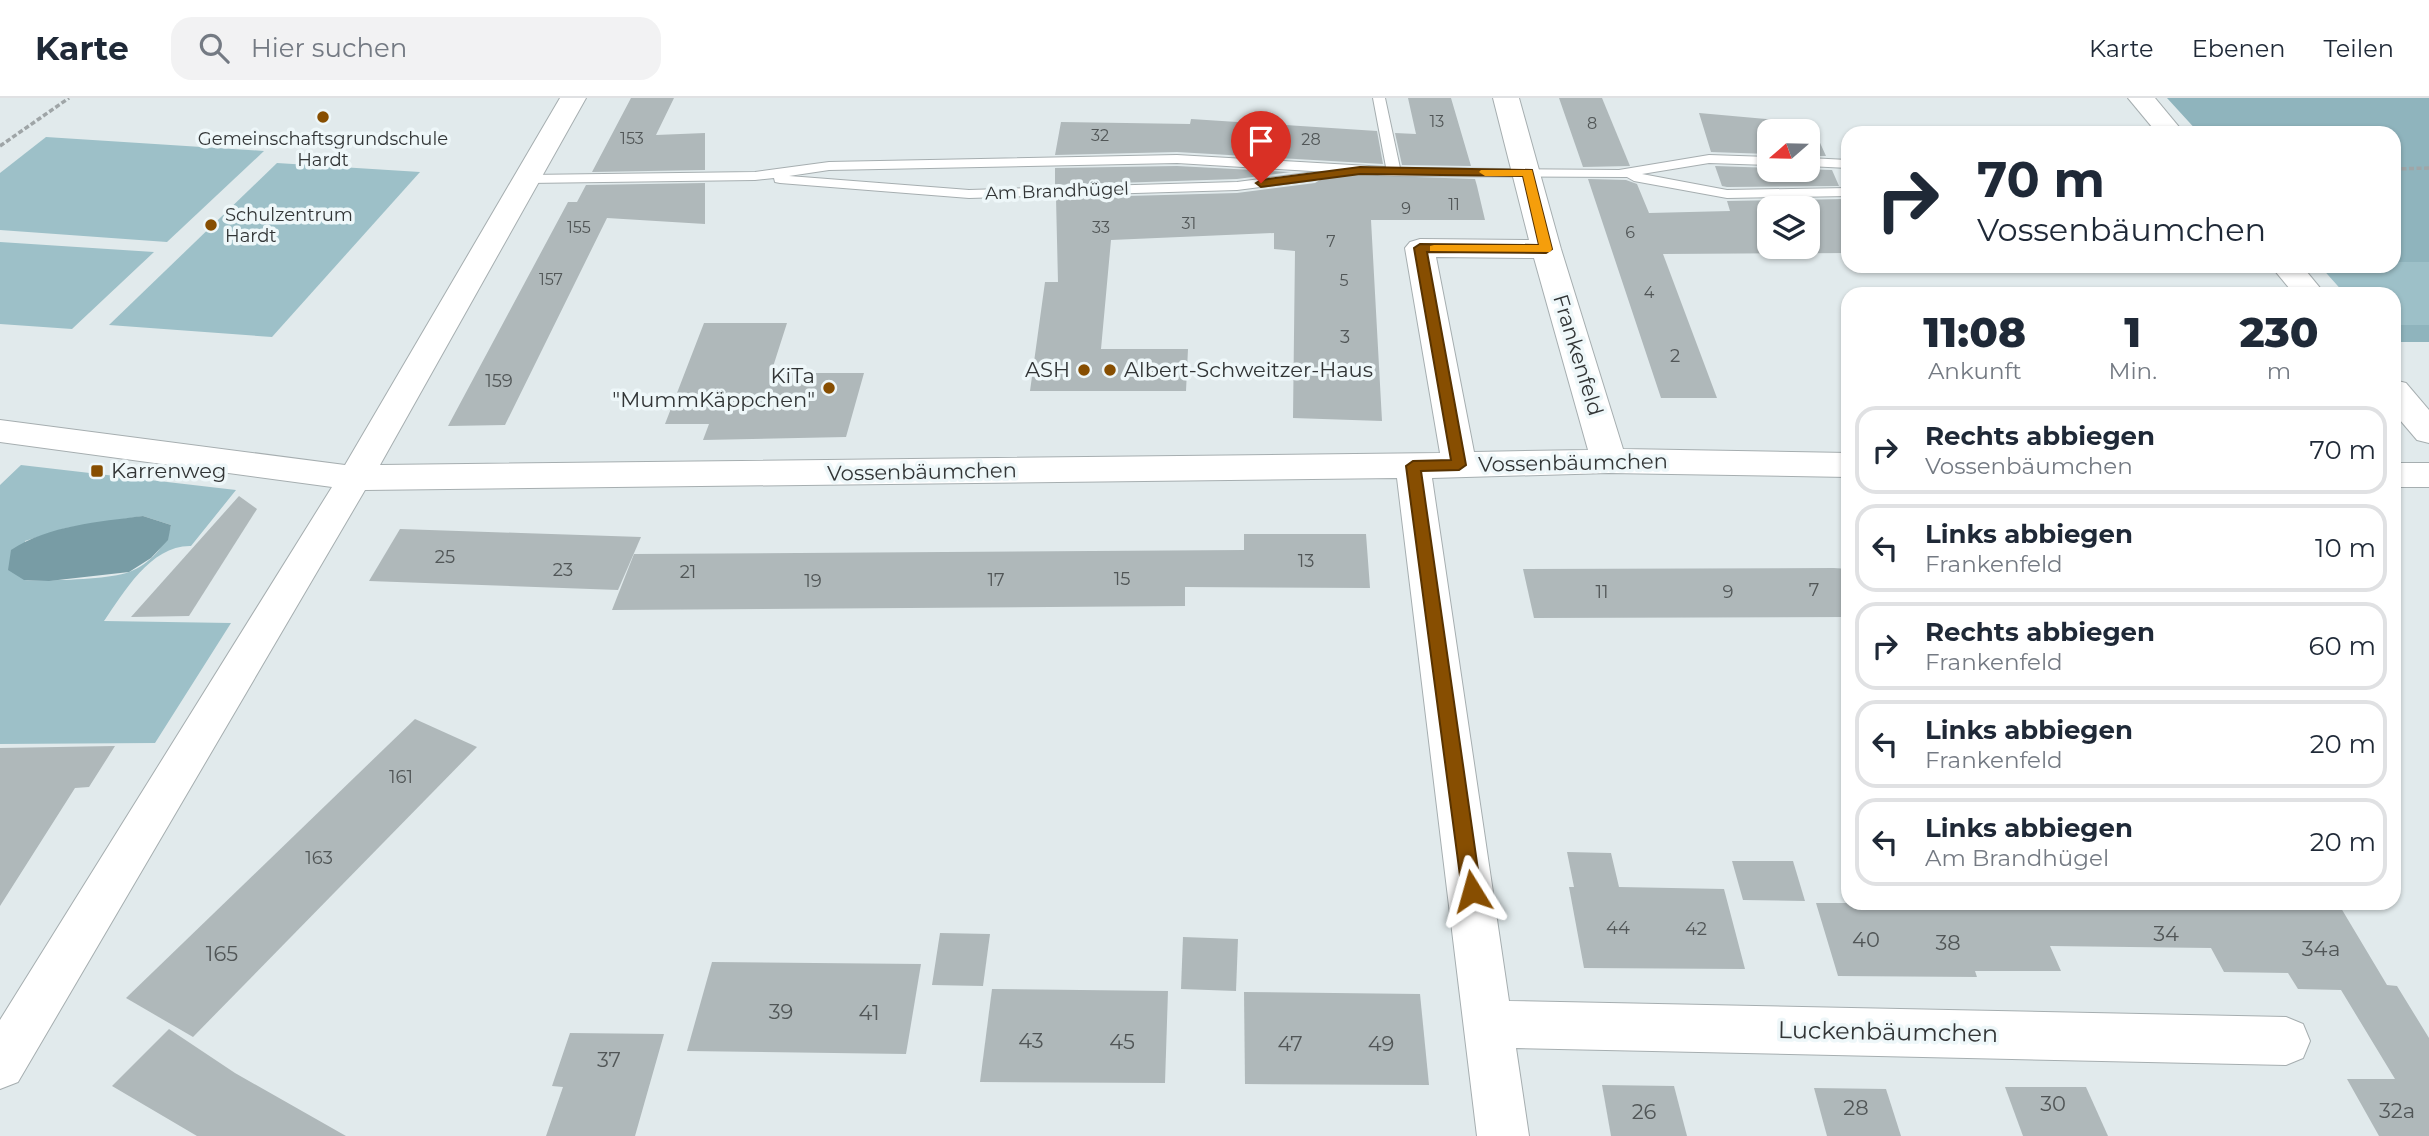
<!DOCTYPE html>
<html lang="de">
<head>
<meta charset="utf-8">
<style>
	body { margin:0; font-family:Montserrat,sans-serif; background:#f2f2f3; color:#1f2937; height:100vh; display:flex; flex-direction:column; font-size:26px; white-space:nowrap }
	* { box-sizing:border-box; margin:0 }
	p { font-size:23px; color:#747a83 }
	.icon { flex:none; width:38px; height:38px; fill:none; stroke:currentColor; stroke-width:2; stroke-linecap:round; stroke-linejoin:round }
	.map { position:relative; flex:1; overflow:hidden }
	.panel { position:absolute; left:1841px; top:189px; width:560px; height:623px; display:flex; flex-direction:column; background:#fff; border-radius:21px; box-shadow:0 2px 5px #0004 }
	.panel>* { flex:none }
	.hud { position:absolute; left:1841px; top:28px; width:560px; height:147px; border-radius:21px; box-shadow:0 2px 5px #0004; background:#fff; color:#1f2937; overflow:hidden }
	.needle { width:46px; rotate:250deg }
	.fabs { position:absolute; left:1757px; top:21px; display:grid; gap:14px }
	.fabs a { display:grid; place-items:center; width:63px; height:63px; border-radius:14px; background:#fff; box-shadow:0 2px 5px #0004; font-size:35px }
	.pin { position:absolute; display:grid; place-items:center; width:60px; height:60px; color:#fff; margin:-72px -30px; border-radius:50% 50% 50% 0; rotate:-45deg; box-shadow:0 0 7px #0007 }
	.pin .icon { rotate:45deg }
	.me { position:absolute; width:77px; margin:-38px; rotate:352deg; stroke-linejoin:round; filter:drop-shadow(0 0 5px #0008) }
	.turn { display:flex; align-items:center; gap:24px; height:147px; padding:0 21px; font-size:32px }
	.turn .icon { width:91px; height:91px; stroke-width:2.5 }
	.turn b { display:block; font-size:49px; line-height:60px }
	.eta { display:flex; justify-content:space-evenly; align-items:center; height:119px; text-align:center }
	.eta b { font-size:42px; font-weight:800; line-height:49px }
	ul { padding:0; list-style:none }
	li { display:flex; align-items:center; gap:21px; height:88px; margin:0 14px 10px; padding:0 7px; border:4px solid #e0e1e3; border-radius:21px }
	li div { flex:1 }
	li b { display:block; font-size:26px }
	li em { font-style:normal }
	header { display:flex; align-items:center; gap:42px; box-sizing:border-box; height:98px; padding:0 35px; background:#fff; border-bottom:2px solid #e0e1e3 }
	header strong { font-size:33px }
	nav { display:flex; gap:38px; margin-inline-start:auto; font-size:24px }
	.search { width:490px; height:63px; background:#f2f2f3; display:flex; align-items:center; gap:18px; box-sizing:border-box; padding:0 24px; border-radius:21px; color:#747a83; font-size:26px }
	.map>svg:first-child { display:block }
	.green { fill:#9dc0c8; fill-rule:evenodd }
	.forest { fill:#8fb4bd }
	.water { fill:#789ca5 }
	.building { fill:#afb8ba; fill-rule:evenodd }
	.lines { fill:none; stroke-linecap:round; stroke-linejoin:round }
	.lane-casing { stroke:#a6aeb0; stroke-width:2 }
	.street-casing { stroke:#a6aeb0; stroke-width:2 }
	.path { stroke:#9fa5a7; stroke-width:3.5; stroke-dasharray:5 2.5; stroke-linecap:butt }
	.lane { fill:#fff; fill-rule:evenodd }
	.street { fill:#fff; fill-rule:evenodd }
	.route { fill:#874e01; stroke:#583301; stroke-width:2 }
	.slow { fill:#f59e0b }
	.poi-dot { fill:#874e01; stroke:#eef7f9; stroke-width:2.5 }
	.labels { text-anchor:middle; stroke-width:7; stroke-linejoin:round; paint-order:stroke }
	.far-number-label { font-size:16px; fill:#515657 }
	.far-poi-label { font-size:18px; fill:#323536; stroke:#eef7f9 }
	.far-street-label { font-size:18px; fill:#323536; stroke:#eef7f9 }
	.number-label { font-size:18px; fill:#515657 }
	.street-label { font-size:21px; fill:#323536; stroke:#eef7f9 }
	.poi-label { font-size:21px; fill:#323536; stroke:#eef7f9; text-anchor:end }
	.near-number-label { font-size:21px; fill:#515657 }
	.near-street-label { font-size:24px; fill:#323536; stroke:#eef7f9 }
</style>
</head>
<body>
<header>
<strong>Karte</strong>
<div class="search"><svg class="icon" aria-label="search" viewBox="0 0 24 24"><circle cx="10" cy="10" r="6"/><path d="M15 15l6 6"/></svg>Hier suchen</div>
<nav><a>Karte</a><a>Ebenen</a><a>Teilen</a></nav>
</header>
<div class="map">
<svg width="2429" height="1038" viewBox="0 0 2429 1038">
	<rect width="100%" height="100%" fill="#e1eaec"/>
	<g class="green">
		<path d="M46 39 264 53 167 144 0 132V75Z"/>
		<path d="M277 65 420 74 272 239 109 227Z"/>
		<path d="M0 144 154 154 72 231 0 226Z"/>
		<path d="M2394 164H2429V227H2394V196H2345L2320 168H2394Z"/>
		<path d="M21 367 236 392 191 448C151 447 124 494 104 523L231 525 155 645 0 646V387ZM143 418 171 427C167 447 149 467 129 474 107 482 48 483 24 482L25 443 66 430Z"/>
	</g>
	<g class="forest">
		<path d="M2167 0H2429V164H2394V35H2199Z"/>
		<rect x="2394" y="227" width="35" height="17"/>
	</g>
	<path class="water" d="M143 418 171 427 168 442 151 460 129 474 49 483 24 482 8 472 11 452C50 427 98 424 143 418Z"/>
	<g class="building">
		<path d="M631 0H674L656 37 705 35V72L592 74Z"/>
		<path d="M1408 0H1451L1471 68 1402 67 1395 35 1416 36Z"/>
		<path d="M1559 0H1602L1630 68 1583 69Z"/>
		<path d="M1699 15 1811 25 1826 58H1808V33H1769V56L1711 54Z"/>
		<path d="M1191 21 1377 33 1383 66 1177 54 1055 57 1061 24 1190 26Z"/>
		<path d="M1177 68 1291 74 1237 81 1055 87V70Z"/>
		<path d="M1715 68 1832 72 1839 88 1727 89 1722 88Z"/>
		<path d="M1324 76 1475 81 1477 88 1485 122H1371L1382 323 1293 320 1295 153 1274 151V135L1111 142 1101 251H1188L1186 293H1030L1045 184H1058L1056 100 1237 95 1315 85 1323 80Z"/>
		<path d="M1588 81 1626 82 1637 86 1649 115 1730 113 1727 103 1845 101 1848 107V155L1663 156 1717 300H1661ZM1769 110H1808V149H1769Z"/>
		<path d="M705 85V126L607 120 505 327 448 328 568 104H577L586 87Z"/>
		<path d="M704 225H787L771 275H864L846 339 703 342 709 326H665Z"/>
		<path d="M239 398 257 411 189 518 131 519Z"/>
		<path d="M400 431 521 435 641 439 618 492 369 483Z"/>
		<path d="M1244 436H1366L1370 490 1185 489V508L612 512 634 456 1244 452Z"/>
		<path d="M1834 470 1848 471V519L1534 520 1523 471Z"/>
		<path d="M415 621 477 649 193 939 126 900Z"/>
		<path d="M115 648 89 689 75 690 0 808V650Z"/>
		<path d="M1567 754 1611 755 1619 789 1724 791 1745 871 1584 870 1569 789H1574Z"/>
		<path d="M1732 763H1793L1805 803 1743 802Z"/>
		<path d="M1816 805H2338L2387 887 2397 888 2429 940V1038H2379L2347 981H2395L2341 892 2298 891 2288 875 2224 874 2211 850 2050 848 2061 873H1975L1977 879 1838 878Z"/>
		<path d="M940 835 990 836 983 888 932 887Z"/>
		<path d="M1183 839 1238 841 1236 893 1181 891Z"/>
		<path d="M712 864 921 866 906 956 687 953Z"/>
		<path d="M992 891 1168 893 1165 985 980 984Z"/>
		<path d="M1244 894 1420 896 1429 987 1245 986Z"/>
		<path d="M169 931 235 975 346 1038H197L112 988Z"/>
		<path d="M570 935 664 936 635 1038H546L563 989 552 988Z"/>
		<path d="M1602 987 1674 988 1687 1038H1611Z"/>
		<path d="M2005 989H2086L2108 1038H2023Z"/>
		<path d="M1814 990 1886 991 1901 1038H1827Z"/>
	</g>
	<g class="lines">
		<g class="lane-casing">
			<g id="lane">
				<path d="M1373 0H1385L1400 70 1619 72 1709 57 1769 59V67L1709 65 1642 76 1727 92 1848 90V98L1727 100 1634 83 1627 79 1394 78 1177 65 829 72 789 78 969 92 1237 84 1315 74 1322 78 1315 82 1237 92 969 100 780 85 775 84 774 80 755 82 528 85 521 81 528 77 755 74 829 64 1177 57 1386 69Z"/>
				<path d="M1808 60 1848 62V70L1808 68Z"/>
			</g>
		</g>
		<g class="street-casing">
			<g id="street">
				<path d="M560 0H586L380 367 1440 355 1405 150 1410 144 1420 141 1529 142 1493 0H1519L1561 151 1623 351 1848 355V379L1609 375 1432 380 1509 903 2286 919 2303 926 2310 943 2303 960 2286 967 1516 950 1529 1038H1477L1397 380 365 392 18 984 0 991V922L332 389 0 344V322L345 367ZM1436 159 1534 160 1588 352 1474 354Z"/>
				<path d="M2128 0H2155L2184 35H2157Z"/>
				<path d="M2271 168H2302L2325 196H2294Z"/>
				<path d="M2394 282 2406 285 2429 312V345L2417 342 2394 315Z"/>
				<rect x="2394" y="365" width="35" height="24"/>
			</g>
		</g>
		<g class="path">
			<path d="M0 48 69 0"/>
			<path d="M2394 71 2429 70"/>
		</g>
		<use href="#lane" class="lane"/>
		<use href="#street" class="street"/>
	</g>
	<path class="route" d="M1360 69 1532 72 1552 151 1546 155 1427 154 1466 367 1459 372 1421 373 1481 793 1478 799 1472 802 1465 799 1462 793 1406 368 1413 363 1451 362 1414 150 1420 146 1539 147 1523 78 1360 76 1261 89 1256 85 1261 82Z"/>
	<path class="slow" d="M1481 72H1532L1552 151 1550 154 1430 153V148L1434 147H1539L1523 78H1485L1479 74Z"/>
	<g class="poi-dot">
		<circle cx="323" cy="19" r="7"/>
		<circle cx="211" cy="127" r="7"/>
		<circle cx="1084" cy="272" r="7"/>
		<circle cx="1110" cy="272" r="7"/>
		<circle cx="829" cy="290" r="7"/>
		<rect x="90" y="366" width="14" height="14" rx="3.5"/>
	</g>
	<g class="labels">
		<g class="far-number-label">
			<text x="1437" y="29">13</text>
			<text x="1592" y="31">8</text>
			<text x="1100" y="43">32</text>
			<text x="632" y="46">153</text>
			<text x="1311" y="47">28</text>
			<text x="1454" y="112">11</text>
			<text x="1406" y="116">9</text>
			<text x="1189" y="131">31</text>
			<text x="579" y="135">155</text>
			<text x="1101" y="135">33</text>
			<text x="1630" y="140">6</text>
			<text x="1331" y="149">7</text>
			<text x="551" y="187">157</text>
			<text x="1344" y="188">5</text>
			<text x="1649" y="200">4</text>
		</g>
		<g class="far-poi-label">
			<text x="323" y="47">Gemeinschaftsgrundschule<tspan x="323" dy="21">Hardt</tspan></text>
			<text x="225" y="123" text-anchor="start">Schulzentrum<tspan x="225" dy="21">Hardt</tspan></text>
		</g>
		<g class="far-street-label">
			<text transform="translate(1057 93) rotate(-2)" y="6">Am Brandhügel</text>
		</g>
		<g class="number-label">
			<text x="1345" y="245">3</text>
			<text x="1675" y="264">2</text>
			<text x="499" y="289">159</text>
			<text x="445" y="465">25</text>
			<text x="1306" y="469">13</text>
			<text x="563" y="478">23</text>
			<text x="688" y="480">21</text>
			<text x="1122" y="487">15</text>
			<text x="996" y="488">17</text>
			<text x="813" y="489">19</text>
			<text x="1814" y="498">7</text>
			<text x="1602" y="500">11</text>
			<text x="1728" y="500">9</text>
			<text x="401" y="685">161</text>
			<text x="319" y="766">163</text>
			<text x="1618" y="836">44</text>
			<text x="1696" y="837">42</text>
		</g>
		<g class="street-label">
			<text transform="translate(1578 257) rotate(73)" y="7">Frankenfeld</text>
			<text transform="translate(1573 365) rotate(-1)" y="7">Vossenbäumchen</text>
			<text transform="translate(922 374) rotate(-1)" y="7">Vossenbäumchen</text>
		</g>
		<g class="poi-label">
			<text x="1070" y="279">ASH</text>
			<text x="1124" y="279" text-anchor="start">Albert-Schweitzer-Haus</text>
			<text x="815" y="285">KiTa<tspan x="815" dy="24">"MummKäppchen"</tspan></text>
			<text x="111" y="380" text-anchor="start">Karrenweg</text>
		</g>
		<g class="near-number-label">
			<text x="2166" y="843">34</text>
			<text x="1866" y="849">40</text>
			<text x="1948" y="852">38</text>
			<text x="2321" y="858">34a</text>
			<text x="222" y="863">165</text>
			<text x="781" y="921">39</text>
			<text x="869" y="922">41</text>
			<text x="1031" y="950">43</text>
			<text x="1122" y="951">45</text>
			<text x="1290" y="953">47</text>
			<text x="1381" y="953">49</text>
			<text x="609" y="969">37</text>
			<text x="2053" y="1013">30</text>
			<text x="1856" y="1017">28</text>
			<text x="2397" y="1020">32a</text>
			<text x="1644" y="1021">26</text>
		</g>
		<g class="near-street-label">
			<text transform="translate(1888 934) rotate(1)" y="8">Luckenbäumchen</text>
		</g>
	</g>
</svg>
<div class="fabs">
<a><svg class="needle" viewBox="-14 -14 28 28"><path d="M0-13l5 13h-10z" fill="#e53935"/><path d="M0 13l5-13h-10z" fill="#747a83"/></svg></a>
<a><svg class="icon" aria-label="layers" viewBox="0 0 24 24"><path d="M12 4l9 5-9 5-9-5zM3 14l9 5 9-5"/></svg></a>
</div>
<div class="pin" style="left:1261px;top:85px;background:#d93025"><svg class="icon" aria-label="arrive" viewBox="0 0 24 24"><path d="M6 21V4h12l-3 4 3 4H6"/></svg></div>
<svg class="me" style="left:1472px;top:793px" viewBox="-20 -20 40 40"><path d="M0-17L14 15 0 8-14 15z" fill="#874e01" stroke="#fff" stroke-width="4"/></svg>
<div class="hud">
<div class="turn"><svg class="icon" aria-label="right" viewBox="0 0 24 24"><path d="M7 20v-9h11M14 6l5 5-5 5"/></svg><div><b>70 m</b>Vossenbäumchen</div></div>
</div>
<section class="panel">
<div class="eta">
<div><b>11:08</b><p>Ankunft</p></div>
<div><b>1</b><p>Min.</p></div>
<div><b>230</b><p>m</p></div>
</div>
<ul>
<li><svg class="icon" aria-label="right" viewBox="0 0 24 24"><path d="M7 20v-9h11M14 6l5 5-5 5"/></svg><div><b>Rechts abbiegen</b><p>Vossenbäumchen</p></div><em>70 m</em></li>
<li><svg class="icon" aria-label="left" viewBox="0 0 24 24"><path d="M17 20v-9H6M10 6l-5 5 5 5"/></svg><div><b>Links abbiegen</b><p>Frankenfeld</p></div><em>10 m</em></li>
<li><svg class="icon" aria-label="right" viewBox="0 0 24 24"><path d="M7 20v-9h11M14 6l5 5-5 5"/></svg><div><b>Rechts abbiegen</b><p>Frankenfeld</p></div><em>60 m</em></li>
<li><svg class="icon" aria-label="left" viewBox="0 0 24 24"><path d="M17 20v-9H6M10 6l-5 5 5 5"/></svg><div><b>Links abbiegen</b><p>Frankenfeld</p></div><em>20 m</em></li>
<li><svg class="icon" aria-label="left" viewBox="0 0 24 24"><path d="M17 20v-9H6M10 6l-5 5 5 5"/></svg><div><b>Links abbiegen</b><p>Am Brandhügel</p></div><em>20 m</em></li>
</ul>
</section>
</div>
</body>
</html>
